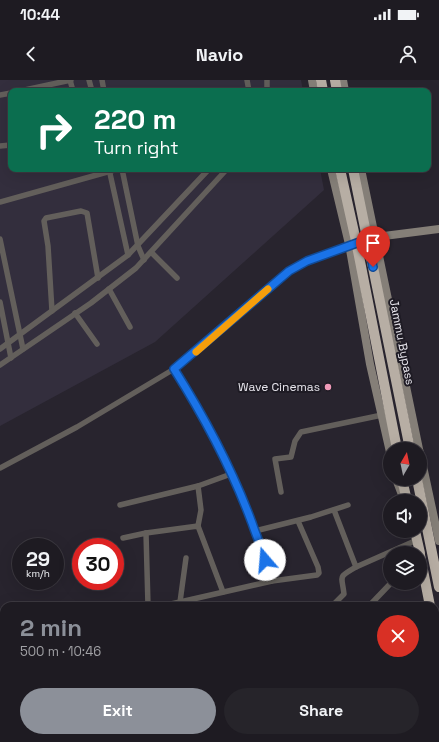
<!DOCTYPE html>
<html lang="en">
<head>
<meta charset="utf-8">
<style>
	body { margin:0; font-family:"Space Grotesk",sans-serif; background:#26242a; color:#f1f3f6; height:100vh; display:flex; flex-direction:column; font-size:15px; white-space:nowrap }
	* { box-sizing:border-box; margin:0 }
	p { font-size:13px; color:#a1a1a5 }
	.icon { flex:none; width:22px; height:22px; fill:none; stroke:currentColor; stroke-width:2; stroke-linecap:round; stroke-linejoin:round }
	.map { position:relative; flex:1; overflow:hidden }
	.side { position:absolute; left:0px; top:522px; width:439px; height:140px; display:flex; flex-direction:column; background:#1e1b22; border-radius:12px 12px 0 0; box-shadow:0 4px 16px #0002,0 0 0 1px #3c3940 }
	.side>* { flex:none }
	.top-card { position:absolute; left:8px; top:8px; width:423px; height:84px; border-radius:8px; box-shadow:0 4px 16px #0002,0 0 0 1px #3c3940; background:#0b6e4f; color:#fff; overflow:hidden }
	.needle { width:26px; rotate:9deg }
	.buttons { position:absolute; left:383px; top:362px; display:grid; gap:8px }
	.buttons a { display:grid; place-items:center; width:44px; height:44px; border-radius:50%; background:#1e1b22; box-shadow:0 4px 16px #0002,0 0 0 1px #3c3940; font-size:20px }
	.speed { position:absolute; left:12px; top:458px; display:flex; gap:8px; font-size:20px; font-weight:700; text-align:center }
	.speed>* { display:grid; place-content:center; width:52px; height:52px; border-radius:50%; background:#1e1b22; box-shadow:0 4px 16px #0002,0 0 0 1px #3c3940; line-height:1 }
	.speed small { font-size:10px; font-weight:400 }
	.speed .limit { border:6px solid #d22; background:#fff; color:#111 }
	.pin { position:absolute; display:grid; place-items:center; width:34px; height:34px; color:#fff; margin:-41px -17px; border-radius:50% 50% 50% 0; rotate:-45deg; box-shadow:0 0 4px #0007 }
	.pin .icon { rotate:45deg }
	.me { position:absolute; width:44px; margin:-22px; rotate:342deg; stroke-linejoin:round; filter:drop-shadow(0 0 3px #0008) }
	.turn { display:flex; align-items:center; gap:14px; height:84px; padding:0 20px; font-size:18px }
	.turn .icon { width:52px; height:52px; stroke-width:2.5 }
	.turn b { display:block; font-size:28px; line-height:34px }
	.round { display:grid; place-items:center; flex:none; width:42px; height:42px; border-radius:21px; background:#26242a }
	.headline { display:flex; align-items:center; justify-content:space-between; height:68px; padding:0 20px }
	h1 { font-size:24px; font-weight:700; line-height:30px; color:#8c9099 }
	.cta { display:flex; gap:8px; margin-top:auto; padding:8px 20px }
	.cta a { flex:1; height:46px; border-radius:24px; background:#8c9099; color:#fff; font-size:16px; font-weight:700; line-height:46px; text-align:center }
	.cta a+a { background:#26242a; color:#f1f3f6 }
	.status { display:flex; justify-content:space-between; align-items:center; height:28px; padding:0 20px; background:#1e1b22; direction:ltr }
	.status svg { height:11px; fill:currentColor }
	header { display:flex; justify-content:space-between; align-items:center; height:52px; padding:0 20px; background:#1e1b22; font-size:18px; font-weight:700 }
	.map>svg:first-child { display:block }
	.built { fill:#332e3d }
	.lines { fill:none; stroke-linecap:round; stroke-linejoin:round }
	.street { stroke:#635f5b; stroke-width:5.5 }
	.secondary { stroke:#857f78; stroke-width:8 }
	.highway { stroke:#b7aea4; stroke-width:10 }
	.route-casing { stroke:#114b97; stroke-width:10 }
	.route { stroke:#1a73e8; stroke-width:7 }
	.slow { stroke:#f59e0b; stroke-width:7 }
	.poi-dot { fill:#ef9ab8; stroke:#1e1b24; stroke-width:1.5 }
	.labels { text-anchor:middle; stroke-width:4; stroke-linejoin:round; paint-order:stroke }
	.street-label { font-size:12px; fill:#e8e6ed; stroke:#1e1b24 }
	.poi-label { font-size:12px; fill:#e8e6ed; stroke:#1e1b24; text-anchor:end }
</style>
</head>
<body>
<div class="status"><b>10:44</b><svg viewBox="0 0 49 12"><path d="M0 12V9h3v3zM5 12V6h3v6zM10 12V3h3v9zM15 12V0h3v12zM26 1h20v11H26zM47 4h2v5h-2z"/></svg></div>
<header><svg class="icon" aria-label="back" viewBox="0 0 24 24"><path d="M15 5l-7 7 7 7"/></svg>Navio<svg class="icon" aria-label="person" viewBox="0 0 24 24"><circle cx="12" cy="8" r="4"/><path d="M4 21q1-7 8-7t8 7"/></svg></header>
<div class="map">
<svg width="439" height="662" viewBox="0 0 439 662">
	<rect width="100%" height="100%" fill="#28242e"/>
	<path class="built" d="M0 0H301L303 11H11V89H320L324 110 155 262 0 346Z"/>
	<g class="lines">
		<g class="street">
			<path d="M70 0 73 11"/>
			<path d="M89 0 92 11"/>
			<path d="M102 0 104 11"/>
			<path d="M247 0 249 11"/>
			<path d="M267 0V11"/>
			<path d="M20 11 71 0"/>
			<path d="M0 15 11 13"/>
			<path d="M0 66 11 65"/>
			<path d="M109 89 128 175"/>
			<path d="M122 89 138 166 144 180"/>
			<path d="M0 122 118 89"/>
			<path d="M0 159 23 269"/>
			<path d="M152 173 177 198"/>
			<path d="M109 209 130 247"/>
			<path d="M0 222 11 278"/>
			<path d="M52 231 48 166 44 141 46 138 81 131 87 133 98 198"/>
			<path d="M75 233 97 264"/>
			<path d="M0 269 128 175 209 89"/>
			<path d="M0 285 91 223 136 188 227 89"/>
			<path d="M174 289 203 336 231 394"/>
			<path d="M0 388 77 347 174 289 289 191 307 181 352 163"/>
			<path d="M198 406 231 394 263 473 272 501"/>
			<path d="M281 412 275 379 291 377 295 361 301 352 382 335"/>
			<path d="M120 425 198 406 201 430 198 446"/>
			<path d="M334 430 356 487 417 460"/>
			<path d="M255 451 311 437 348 425"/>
			<path d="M146 453 198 446 223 512"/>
			<path d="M123 458 146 453 148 526"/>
			<path d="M409 524V526"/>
			<path d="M162 526 180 522 186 478"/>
			<path d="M179 526 180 522 272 501 317 495 319 493 318 487 298 441"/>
			<path d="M332 526 344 514C342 495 337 498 356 487"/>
			<path d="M369 526 391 503"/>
			<path d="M0 576 4 574"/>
			<path d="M0 619H4"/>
			<path d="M435 619H439"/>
			<path d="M97 658 98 662"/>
			<path d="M192 658V662"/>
			<path d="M240 658 242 662"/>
			<path d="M154 662V658"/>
			<path d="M270 662 282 658"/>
		</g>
		<g class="secondary">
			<path d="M312 0 314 11"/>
			<path d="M343 0 345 11"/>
			<path d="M331 89 349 164 370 284 390 372"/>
			<path d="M361 89 419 369"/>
			<path d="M356 161 376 157 439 149"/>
			<path d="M420 372 439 461"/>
			<path d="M396 399 404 420"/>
		</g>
		<g class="highway">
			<path d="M321 0 323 11"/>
			<path d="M335 0 337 11"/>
			<path d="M340 89 356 161 397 369"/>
			<path d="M353 89 410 369"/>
			<path d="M402 399 407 421"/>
			<path d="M417 399 439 507"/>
			<path d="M415 451 420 473"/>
			<path d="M420 475 430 526"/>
			<path d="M435 549 439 568"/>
		</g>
	</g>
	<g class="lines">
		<g class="route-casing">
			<path id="route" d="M265 480C262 468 256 455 252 443 232 389 205 338 174 289L289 191 307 181 368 159 373 187"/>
		</g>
		<use href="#route" class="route"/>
		<path class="slow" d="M196 272 268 209"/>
	</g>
	<circle class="poi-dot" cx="328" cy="307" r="4"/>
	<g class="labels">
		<g class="street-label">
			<text transform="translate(402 262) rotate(79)" y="4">Jammu Bypass</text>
		</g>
		<g class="poi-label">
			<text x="320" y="311">Wave Cinemas</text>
		</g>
	</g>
</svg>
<div class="buttons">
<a><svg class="needle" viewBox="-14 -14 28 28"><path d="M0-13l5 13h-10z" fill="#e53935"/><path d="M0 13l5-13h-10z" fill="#a1a1a5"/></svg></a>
<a><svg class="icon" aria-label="sound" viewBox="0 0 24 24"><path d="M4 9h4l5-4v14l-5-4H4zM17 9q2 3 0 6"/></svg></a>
<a><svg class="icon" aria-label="layers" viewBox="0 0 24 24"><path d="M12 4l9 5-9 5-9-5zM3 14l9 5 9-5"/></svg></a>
</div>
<div class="speed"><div>29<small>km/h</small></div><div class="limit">30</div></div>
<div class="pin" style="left:373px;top:187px;background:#d93025"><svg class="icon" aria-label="arrive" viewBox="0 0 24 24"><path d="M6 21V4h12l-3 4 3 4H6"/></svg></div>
<svg class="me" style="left:265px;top:480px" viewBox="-20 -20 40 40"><circle r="19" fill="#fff"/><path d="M0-13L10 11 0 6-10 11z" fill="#1a73e8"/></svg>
<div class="top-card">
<div class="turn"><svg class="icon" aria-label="right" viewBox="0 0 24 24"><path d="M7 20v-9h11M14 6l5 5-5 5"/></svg><div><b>220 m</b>Turn right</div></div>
</div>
<section class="side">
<div class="headline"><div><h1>2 min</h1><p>500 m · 10:46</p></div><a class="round" style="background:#d93025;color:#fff"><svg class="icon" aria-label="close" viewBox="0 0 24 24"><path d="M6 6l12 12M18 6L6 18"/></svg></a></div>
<div class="cta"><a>Exit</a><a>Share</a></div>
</section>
</div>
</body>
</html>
